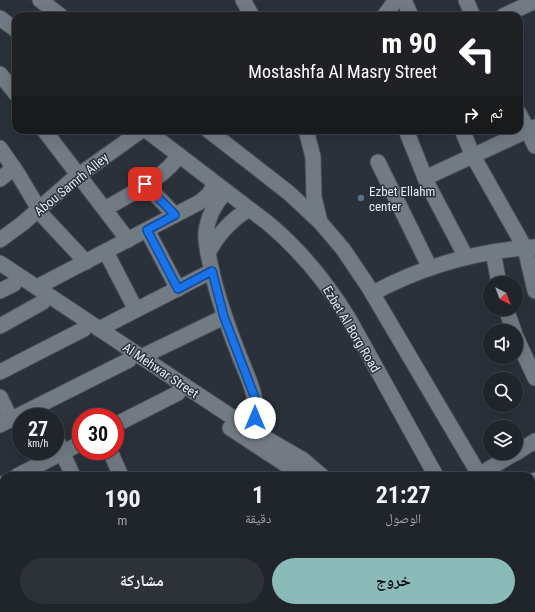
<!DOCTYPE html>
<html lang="ar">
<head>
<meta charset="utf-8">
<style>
	body { margin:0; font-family:"Roboto Condensed","Noto Naskh Arabic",sans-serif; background:#2d3138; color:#f1f3f6; direction:rtl; height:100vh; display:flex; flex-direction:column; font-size:15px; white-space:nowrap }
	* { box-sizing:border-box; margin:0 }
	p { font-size:13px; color:#a2a5a9 }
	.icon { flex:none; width:22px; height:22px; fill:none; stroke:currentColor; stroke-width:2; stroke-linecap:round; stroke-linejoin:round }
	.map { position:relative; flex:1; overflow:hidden; direction:ltr }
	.panel { position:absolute; left:0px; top:472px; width:535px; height:140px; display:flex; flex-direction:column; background:#20252c; border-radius:12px 12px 0 0; box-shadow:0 4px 16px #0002,0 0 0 1px #3d4248; direction:rtl }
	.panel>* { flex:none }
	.banner { position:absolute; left:12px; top:12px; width:511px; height:122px; border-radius:12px; box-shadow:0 4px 16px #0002,0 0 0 1px #3d4248; direction:rtl; background:#202124; color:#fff; overflow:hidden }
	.needle { width:26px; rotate:139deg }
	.buttons { position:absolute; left:483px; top:276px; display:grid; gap:8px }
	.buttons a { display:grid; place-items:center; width:40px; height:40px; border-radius:50%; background:#20252c; box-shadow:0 4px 16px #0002,0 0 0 1px #3d4248; font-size:20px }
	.speed { position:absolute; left:12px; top:408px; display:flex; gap:8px; font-size:20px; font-weight:700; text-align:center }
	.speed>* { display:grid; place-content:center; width:52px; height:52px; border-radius:50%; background:#20252c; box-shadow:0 4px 16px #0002,0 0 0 1px #3d4248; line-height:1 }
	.speed small { font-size:10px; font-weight:400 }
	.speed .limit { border:6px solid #d22; background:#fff; color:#111 }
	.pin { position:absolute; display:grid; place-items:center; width:34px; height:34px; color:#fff; margin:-17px; border-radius:8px; box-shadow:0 2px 6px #0006 }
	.me { position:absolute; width:44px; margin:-22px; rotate:0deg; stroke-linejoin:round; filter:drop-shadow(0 0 3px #0008) }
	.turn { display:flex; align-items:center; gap:14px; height:84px; padding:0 20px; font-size:18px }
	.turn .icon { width:52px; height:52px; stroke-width:2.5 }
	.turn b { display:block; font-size:28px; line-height:34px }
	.then { display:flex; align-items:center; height:38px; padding:0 20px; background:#0003; gap:8px; font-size:15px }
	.eta { display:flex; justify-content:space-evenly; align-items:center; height:68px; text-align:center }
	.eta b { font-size:24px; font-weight:700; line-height:28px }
	.cta { display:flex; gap:8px; margin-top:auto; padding:8px 20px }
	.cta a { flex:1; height:46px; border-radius:24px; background:#8bbbb9; color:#111; font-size:16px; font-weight:700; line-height:46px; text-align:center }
	.cta a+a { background:#2d3138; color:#f1f3f6 }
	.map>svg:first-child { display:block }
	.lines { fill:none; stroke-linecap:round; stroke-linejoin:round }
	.minor-casing { stroke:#494f57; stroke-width:17 }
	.minor { stroke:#727a84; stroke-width:15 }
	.route-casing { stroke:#114b97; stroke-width:10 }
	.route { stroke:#1a73e8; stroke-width:7 }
	.service-dot { fill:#5c6f8a; stroke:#2a313a; stroke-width:1.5 }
	.labels { text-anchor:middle; stroke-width:3; stroke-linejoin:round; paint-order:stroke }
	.street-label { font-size:13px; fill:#e7ebf1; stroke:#2a313a }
	.poi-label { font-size:13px; fill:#e7ebf1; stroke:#2a313a; text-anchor:start }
</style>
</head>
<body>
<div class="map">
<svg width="535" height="612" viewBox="0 0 535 612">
	<rect width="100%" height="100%" fill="#2a313a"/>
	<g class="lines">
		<g class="minor-casing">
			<g id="minor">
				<path d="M40 0 61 16"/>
				<path d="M243 0 252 16"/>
				<path d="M404 0 411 16"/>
				<path d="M466 0 473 16"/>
				<path d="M384 16 396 0"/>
				<path d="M503 16 535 1"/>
				<path d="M0 18 16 30"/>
				<path d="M0 74 16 94"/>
				<path d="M519 113 535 146"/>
				<path d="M44 130 128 240"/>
				<path d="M146 130 269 224C301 251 327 283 349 319L436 476"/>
				<path d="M208 130 289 193 320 222 343 249 368 286 480 476"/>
				<path d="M306 130 313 157 314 197 320 222"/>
				<path d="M406 130 428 185 466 257"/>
				<path d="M462 130 473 156 525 248 535 291"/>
				<path d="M0 148 18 174 43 216 86 262"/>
				<path d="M378 162 430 268"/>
				<path d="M425 178 535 127"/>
				<path d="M0 179 14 168"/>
				<path d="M145 184 175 215"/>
				<path d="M226 192C215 203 208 216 206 232 205 244 209 256 211 268 218 300 229 330 241 360 250 383 263 406 250 429"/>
				<path d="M105 209C128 195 165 178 179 155"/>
				<path d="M147 230 178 289"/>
				<path d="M0 240 23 223 72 180 142 130"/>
				<path d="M106 252 136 310"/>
				<path d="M493 252 499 283"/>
				<path d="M208 253C218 234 231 220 249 209"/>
				<path d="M0 263 250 429 302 459 322 476"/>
				<path d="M37 287 200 202 209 194 215 183"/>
				<path d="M0 291 14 284"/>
				<path d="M373 293C423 266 477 251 534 247"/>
				<path d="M506 309 514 331"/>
				<path d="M0 326 43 302"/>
				<path d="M99 329 212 271"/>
				<path d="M516 337 535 378"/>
				<path d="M141 357 224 317"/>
				<path d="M0 372 84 329"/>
				<path d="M0 397 11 420"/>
				<path d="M0 425 129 360"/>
				<path d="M115 425 178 393"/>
				<path d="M230 428 303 476"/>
				<path d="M55 436 73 476"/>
				<path d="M110 451 121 476"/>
				<path d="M516 453 535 441"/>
				<path d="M479 475 515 453"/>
				<path d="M17 476 81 443"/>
				<path d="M531 482 535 480"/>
				<path d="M0 485 4 483"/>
				<path d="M0 542 4 541"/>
				<path d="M531 567 535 574"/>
				<path d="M0 585H4"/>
				<path d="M30 608 32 612"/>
				<path d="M221 608 224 612"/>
				<path d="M354 608 355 612"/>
				<path d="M367 608 368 612"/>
				<path d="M510 608 512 612"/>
				<path d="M74 612 82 608"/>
				<path d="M155 612V608"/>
				<path d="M186 612 193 608"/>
				<path d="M272 612 281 608"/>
			</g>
		</g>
		<use href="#minor" class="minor"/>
	</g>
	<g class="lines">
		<g class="route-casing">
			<path id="route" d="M145 184 175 215 147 230 178 289 212 271 224 317 255 398 256 410 255 418"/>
		</g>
		<use href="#route" class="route"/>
	</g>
	<circle class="service-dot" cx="361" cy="198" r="4"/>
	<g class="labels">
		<g class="street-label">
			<text transform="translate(71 184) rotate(-39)" y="5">Abou Samrh Alley</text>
			<text transform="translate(352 329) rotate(59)" y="5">Ezbet Al Borg Road</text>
			<text transform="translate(161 370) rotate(34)" y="5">Al Mehwar Street</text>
		</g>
		<g class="poi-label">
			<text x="369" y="196">Ezbet Ellahm<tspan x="369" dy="15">center</tspan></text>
		</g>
	</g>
</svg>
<div class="buttons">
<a><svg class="needle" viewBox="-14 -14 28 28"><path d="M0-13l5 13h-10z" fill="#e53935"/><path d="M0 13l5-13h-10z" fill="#a2a5a9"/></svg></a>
<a><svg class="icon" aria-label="sound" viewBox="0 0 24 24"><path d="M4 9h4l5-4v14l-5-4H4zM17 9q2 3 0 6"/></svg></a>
<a><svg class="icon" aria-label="search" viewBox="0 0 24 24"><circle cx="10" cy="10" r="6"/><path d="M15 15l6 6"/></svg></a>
<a><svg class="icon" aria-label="layers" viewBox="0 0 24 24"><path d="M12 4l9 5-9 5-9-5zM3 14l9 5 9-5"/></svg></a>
</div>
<div class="speed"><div>27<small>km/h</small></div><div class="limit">30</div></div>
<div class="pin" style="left:145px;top:184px;background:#d93025"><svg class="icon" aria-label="arrive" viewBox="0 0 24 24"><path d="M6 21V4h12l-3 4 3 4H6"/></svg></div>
<svg class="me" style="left:255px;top:418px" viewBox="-20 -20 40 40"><circle r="19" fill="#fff"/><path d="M0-13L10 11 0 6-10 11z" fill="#1a73e8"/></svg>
<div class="banner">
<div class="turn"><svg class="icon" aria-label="left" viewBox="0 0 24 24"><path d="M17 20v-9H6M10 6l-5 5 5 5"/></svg><div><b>90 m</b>Mostashfa Al Masry Street</div></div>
<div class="then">ثم<svg class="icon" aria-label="right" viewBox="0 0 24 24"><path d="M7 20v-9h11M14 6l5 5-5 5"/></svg></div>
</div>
<section class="panel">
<div class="eta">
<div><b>21:27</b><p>الوصول</p></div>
<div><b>1</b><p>دقيقة</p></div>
<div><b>190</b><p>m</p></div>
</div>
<div class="cta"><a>خروج</a><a>مشاركة</a></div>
</section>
</div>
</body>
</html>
